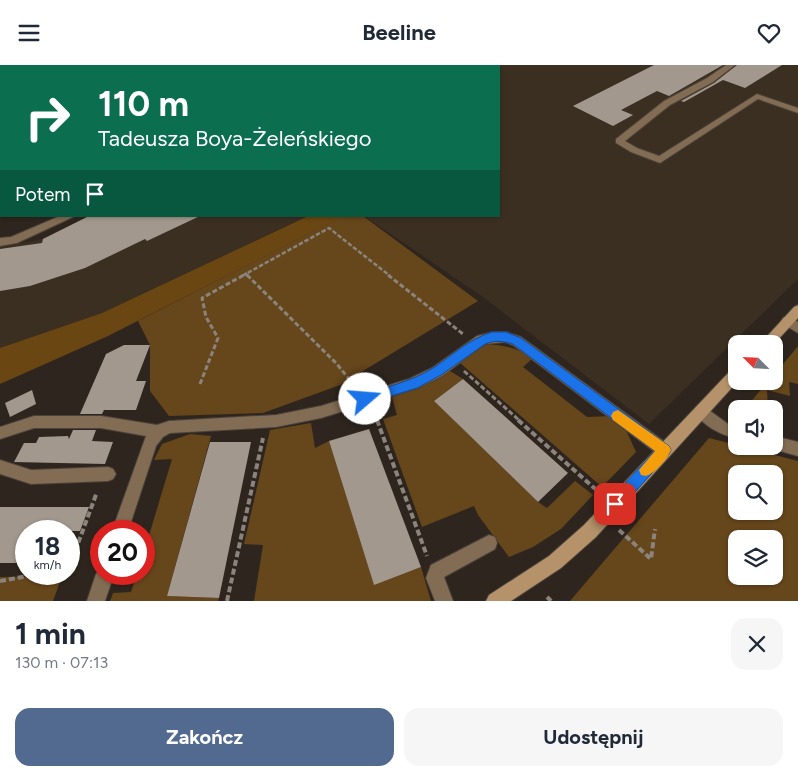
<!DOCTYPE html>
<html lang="pl">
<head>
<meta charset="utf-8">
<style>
	body { margin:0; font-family:Figtree,sans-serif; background:#f6f6f7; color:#1f2937; height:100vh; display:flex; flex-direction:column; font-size:19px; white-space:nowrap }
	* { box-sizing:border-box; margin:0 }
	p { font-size:16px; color:#747a83 }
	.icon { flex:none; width:28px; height:28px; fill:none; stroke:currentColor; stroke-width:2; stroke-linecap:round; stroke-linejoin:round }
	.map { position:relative; height:536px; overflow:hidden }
	.details { display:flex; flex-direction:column; background:#fff; flex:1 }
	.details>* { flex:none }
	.guide { position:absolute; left:0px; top:0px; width:500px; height:152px; box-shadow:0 1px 4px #0004; background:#0b6e4f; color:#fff; overflow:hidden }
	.needle { width:32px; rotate:294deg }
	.controls { position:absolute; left:728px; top:270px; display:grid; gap:10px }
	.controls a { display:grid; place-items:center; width:55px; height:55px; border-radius:10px; background:#fff; box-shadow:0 1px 4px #0004; font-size:25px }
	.speed { position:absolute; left:15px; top:455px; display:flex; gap:10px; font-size:25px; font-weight:700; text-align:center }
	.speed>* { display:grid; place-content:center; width:65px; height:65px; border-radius:50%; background:#fff; box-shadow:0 1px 4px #0004; line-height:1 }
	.speed small { font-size:12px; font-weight:400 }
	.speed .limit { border:8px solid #d22; background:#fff; color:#111 }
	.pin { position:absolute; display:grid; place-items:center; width:42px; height:42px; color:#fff; margin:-21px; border-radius:10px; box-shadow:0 2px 8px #0006 }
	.me { position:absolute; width:55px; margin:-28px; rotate:72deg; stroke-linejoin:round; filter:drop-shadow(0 0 4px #0008) }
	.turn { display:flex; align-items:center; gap:18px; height:105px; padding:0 15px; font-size:22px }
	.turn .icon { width:65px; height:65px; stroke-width:2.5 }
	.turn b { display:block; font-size:35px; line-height:42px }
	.then { display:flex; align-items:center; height:48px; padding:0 15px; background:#0003; gap:10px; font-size:19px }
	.round { display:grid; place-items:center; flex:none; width:52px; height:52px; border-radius:15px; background:#f6f6f7 }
	.headline { display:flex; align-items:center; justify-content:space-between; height:85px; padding:0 15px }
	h1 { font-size:30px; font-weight:700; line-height:38px }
	.cta { display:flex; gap:10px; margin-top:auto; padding:10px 15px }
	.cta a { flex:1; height:58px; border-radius:15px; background:#526990; color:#fff; font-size:20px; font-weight:700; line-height:58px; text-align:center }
	.cta a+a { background:#f6f6f7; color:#1f2937 }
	header { display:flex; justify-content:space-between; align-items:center; height:65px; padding:0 15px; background:#fff; font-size:22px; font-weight:700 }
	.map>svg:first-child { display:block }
	.built { fill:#3b2f22 }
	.green { fill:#66461b; fill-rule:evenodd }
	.forest { fill:#6a4613 }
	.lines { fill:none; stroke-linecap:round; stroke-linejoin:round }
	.stream { fill:#001044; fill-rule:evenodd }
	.building { fill:#a2988e }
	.lane-casing { stroke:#4a423b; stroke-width:2 }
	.secondary-casing { stroke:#4a423b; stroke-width:2 }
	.path-far3 { stroke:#8b847d; stroke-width:2; stroke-dasharray:3 2; stroke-linecap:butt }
	.path-far2 { stroke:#8b847d; stroke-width:2.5; stroke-dasharray:4.5 2; stroke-linecap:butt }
	.path-far1 { stroke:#8b847d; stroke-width:3; stroke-dasharray:5 2.5; stroke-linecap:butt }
	.path { stroke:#8b847d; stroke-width:4; stroke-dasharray:6 3; stroke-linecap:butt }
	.lane { fill:#826c53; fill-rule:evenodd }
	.secondary { fill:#b5926a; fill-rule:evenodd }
	.route { fill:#1a73e8; stroke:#114b97 }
	.slow { fill:#f59e0b }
</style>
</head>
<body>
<header><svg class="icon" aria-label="menu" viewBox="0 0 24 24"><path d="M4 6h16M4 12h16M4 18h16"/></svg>Beeline<svg class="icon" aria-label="heart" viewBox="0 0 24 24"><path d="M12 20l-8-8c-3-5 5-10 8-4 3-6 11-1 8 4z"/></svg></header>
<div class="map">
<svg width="798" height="536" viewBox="0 0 798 536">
	<rect width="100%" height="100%" fill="#2e261e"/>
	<g class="built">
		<path d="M194 0H798V214L649 359 483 232 364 151H499V1H191Z"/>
		<path d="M90 151H307L102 248 0 283V182L39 175Z"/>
	</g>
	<g class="green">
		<path d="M343 151H363L478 236 340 320 263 348 169 351 150 326V280L138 256Z"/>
		<path d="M486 279C504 280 517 283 533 293L523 302 587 352 611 351 625 363 636 387 602 422 459 297Z"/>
		<path d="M798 281V319L789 317 790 331 767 325 768 344H745L768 316H774V310Z"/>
		<path d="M447 304 463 314 434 336 538 437 547 443 575 416 593 430 561 464 533 482 509 492 478 450 474 441 422 462 383 354 397 350 392 332 407 327Z"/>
		<path d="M311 358 315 383 329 376 374 519 421 502 431 536H254L263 480 244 479 270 365Z"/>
		<path d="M190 369 211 371 167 531 219 533 218 536H110L113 528 131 527 137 509H144V487L172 394 154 395 162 379Z"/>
		<path d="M709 373 798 396V536H570ZM736 409H774V446H736ZM736 474H774V511H736Z"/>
		<path d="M62 511 53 536H0V512Z"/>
	</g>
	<g class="forest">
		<path d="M0 0H189L1 1 0 45Z"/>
		<path d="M308 151H344L108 271 0 319V283L102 248Z"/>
	</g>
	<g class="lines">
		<g class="stream">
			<path d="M106 0H113L110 1H105Z"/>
			<rect x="0" y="14" width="1" height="2"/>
		</g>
	</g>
	<g class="building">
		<path d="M654 0H723L669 31 657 26 621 45 633 50 613 61 573 41Z"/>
		<path d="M737 0H782L745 23 723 15 684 37 681 36 714 18Z"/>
		<path d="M89 151H200L147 176 145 174 85 203 30 221 0 226V184L42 178 43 174Z"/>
		<path d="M124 280H150L136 316H146L136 345H104L102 349H80L106 289Z"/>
		<path d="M463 314 568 408 538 437 434 336Z"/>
		<path d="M32 325 36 339 10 352 5 338Z"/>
		<path d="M369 364 421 502 374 520 329 376Z"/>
		<path d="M73 365H96L92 376 113 377 105 399 14 397 24 378H36L39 372 68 371 69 374Z"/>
		<path d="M210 377H251L219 533 167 531Z"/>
		<path d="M0 442H89L80 466H26V498H0Z"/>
	</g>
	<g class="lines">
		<g class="lane-casing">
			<g id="lane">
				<path d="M726 0H735L713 17 670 40 625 76 637 83 659 91 757 29 798 43V48L758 34 660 98 631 87 616 78V74L664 36 707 13Z"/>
				<path d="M0 55 1 56V61H0Z"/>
				<path d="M1 79V85L0 86V80Z"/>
				<path d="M60 151H75L17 178 0 181V173L11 172Z"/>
				<path d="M787 251 798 257V268L783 259 781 256 783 253Z"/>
				<path d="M493 267H506L521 272 669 380 671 385 669 390 664 392 659 390 513 280 505 277 485 279 442 311 418 323 321 353 276 362 170 368 163 372 156 381 128 466H112L146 371 101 363H34L0 374V362L34 351H101L157 360 169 356 276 350 321 341 409 314 432 303 477 271Z"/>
				<path d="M702 340 728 359 736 361V373C721 370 702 361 695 346L697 342Z"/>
				<path d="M774 371 798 377V391L769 383 768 381H774Z"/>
				<path d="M0 395 31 405 108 402 113 404 116 409 113 414 108 416 31 419 0 409Z"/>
				<path d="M489 470 495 472 497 478 495 484 444 512 453 536H435L426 513 431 500Z"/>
				<path d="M101 502V509H114L105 536H87L96 509Z"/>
			</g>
		</g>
		<g class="secondary-casing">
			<g id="secondary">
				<path d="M798 240V253L774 279H760L794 242Z"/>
				<path d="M736 304 738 316 596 472 561 503 511 536H486L489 530 549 491 584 460 731 305Z"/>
			</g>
		</g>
		<path class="path-far3" d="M119 1 123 0"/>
		<g class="path-far2">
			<path d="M245 208 248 211"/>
			<path d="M242 211 329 163 390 211"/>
		</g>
		<g class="path-far1">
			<path d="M247 210 336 298 354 320"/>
			<path d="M388 210 463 269"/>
			<path d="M464 306 520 356"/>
			<path d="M200 319 218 273 206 252 202 233 244 210"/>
			<path d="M374 347 377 356"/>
		</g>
		<g class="path">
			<path d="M377 355 427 491"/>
			<path d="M518 355 601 429"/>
			<path d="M619 465 651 494 655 464"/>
			<path d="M69 503 97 427"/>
			<path d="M0 516 39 509"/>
			<path d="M547 532 551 536"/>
			<path d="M227 536 263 373"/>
		</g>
		<use href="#lane" class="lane"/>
		<use href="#secondary" class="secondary"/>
	</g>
	<path class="route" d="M492 267H506L521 273 669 381 671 385 669 389 620 444 615 446 610 444 607 439 610 434 655 386 513 279C503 276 495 275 485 279L441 310 417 323 365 339 361 338 359 334 361 330C385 322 411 317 433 303 453 290 469 274 492 267Z"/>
	<path class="slow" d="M618 345 669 381 671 385C667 394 655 408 646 411L641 410 639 405 655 386 613 355 611 351 613 347Z"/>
</svg>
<div class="controls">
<a><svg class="needle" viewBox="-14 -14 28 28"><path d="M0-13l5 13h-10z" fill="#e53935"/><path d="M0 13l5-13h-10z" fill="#747a83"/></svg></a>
<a><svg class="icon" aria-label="sound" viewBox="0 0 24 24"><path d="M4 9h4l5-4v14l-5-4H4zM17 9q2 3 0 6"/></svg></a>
<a><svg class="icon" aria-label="search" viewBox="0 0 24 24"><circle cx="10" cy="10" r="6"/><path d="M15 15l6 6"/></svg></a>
<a><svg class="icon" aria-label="layers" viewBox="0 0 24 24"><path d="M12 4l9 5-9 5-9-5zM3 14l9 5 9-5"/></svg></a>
</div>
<div class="speed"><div>18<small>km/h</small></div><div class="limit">20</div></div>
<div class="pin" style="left:615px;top:439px;background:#d93025"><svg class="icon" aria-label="arrive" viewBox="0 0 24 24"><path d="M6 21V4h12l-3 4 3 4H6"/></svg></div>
<svg class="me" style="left:365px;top:334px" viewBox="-20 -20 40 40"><circle r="19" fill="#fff"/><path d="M0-13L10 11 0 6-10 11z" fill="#1a73e8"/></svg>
<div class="guide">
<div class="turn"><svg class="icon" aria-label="right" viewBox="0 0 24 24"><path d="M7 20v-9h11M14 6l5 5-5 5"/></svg><div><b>110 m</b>Tadeusza Boya-Żeleńskiego</div></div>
<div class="then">Potem<svg class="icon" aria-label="arrive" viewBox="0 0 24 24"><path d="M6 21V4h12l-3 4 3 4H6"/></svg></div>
</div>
</div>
<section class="details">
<div class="headline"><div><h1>1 min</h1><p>130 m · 07:13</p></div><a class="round"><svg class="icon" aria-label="close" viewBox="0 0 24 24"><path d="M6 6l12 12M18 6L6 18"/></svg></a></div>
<div class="cta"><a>Zakończ</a><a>Udostępnij</a></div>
</section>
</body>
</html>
